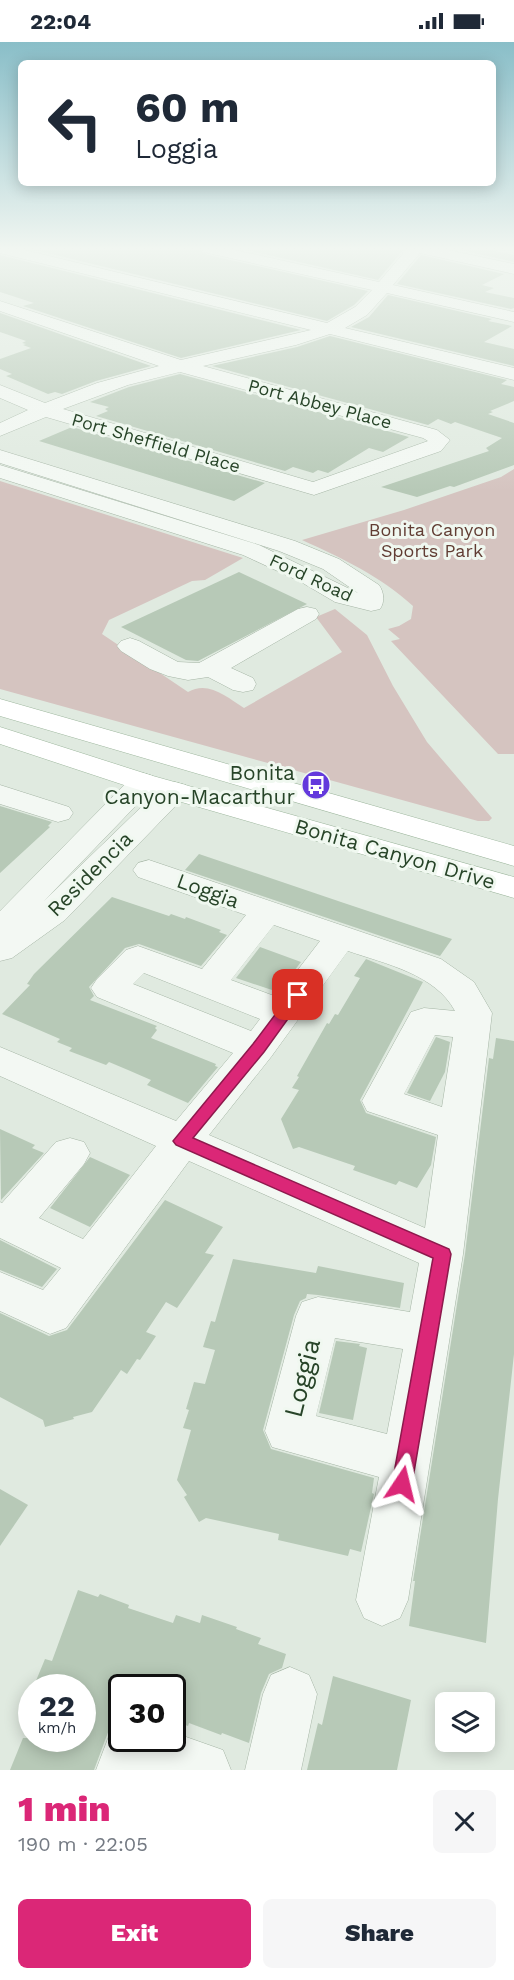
<!DOCTYPE html>
<html lang="en">
<head>
<meta charset="utf-8">
<style>
	body { margin:0; font-family:"Work Sans",sans-serif; background:#f6f6f7; color:#1f2937; height:100vh; display:flex; flex-direction:column; font-size:22px; white-space:nowrap }
	* { box-sizing:border-box; margin:0 }
	p { font-size:20px; color:#747a83 }
	.icon { flex:none; width:33px; height:33px; fill:none; stroke:currentColor; stroke-width:2; stroke-linecap:round; stroke-linejoin:round }
	.map { position:relative; height:1728px; overflow:hidden }
	.drawer { display:flex; flex-direction:column; background:#fff; flex:1 }
	.drawer>* { flex:none }
	.hud { position:absolute; left:18px; top:18px; width:478px; height:126px; border-radius:9px; box-shadow:0 3px 15px #0003; background:#fff; color:#1f2937; overflow:hidden }
	.tools { position:absolute; left:435px; top:1650px; display:grid; gap:12px }
	.tools a { display:grid; place-items:center; width:60px; height:60px; border-radius:9px; background:#fff; box-shadow:0 3px 15px #0003; font-size:30px }
	.speed { position:absolute; left:18px; top:1632px; display:flex; gap:12px; font-size:30px; font-weight:700; text-align:center }
	.speed>* { display:grid; place-content:center; width:78px; height:78px; border-radius:50%; background:#fff; box-shadow:0 3px 15px #0003; line-height:1 }
	.speed small { font-size:15px; font-weight:400 }
	.speed .limit { border:3px solid #111; border-radius:9px; background:#fff; color:#111 }
	.pin { position:absolute; display:grid; place-items:center; width:51px; height:51px; color:#fff; margin:-26px; border-radius:12px; box-shadow:0 3px 9px #0006 }
	.me { position:absolute; width:66px; margin:-33px; rotate:10deg; stroke-linejoin:round; filter:drop-shadow(0 0 4px #0008) }
	.turn { display:flex; align-items:center; gap:21px; height:126px; padding:0 18px; font-size:27px }
	.turn .icon { width:78px; height:78px; stroke-width:2.5 }
	.turn b { display:block; font-size:42px; line-height:51px }
	.round { display:grid; place-items:center; flex:none; width:63px; height:63px; border-radius:9px; background:#f6f6f7 }
	.overview { display:flex; align-items:center; justify-content:space-between; height:102px; padding:0 18px }
	h1 { font-size:36px; font-weight:800; line-height:45px; color:#db2777 }
	.action { display:flex; gap:12px; margin-top:auto; padding:12px 18px }
	.action a { flex:1; height:69px; border-radius:9px; background:#db2777; color:#fff; font-size:24px; font-weight:800; line-height:69px; text-align:center }
	.action a+a { background:#f6f6f7; color:#1f2937 }
	.status { display:flex; justify-content:space-between; align-items:center; height:42px; padding:0 30px; background:#fff; direction:ltr }
	.status svg { height:16px; fill:currentColor }
	.map>svg:first-child { display:block }
	.green { fill:#d5c4c0 }
	.building { fill:#b7c9b7 }
	.lines { fill:none; stroke-linecap:round; stroke-linejoin:round }
	.minor-casing { stroke:#a5b5a5; stroke-width:1 }
	.major-casing { stroke:#9eb79e; stroke-width:1 }
	.minor { fill:#f3f8f3; fill-rule:evenodd }
	.major { fill:#fff; fill-rule:evenodd }
	.route { fill:#db2777; stroke:#8e194d; stroke-width:1.5 }
	.labels { text-anchor:middle; stroke-width:6; stroke-linejoin:round; paint-order:stroke }
	.far-street-label { font-size:18px; fill:#274428; stroke:#f0f8f0 }
	.far-park-label { font-size:18px; fill:#613d33; stroke:#f0f8f0 }
	.poi-label { font-size:21px; fill:#274428; stroke:#f0f8f0; text-anchor:end }
	.street-label { font-size:21px; fill:#274428; stroke:#f0f8f0 }
	.near-street-label { font-size:26px; fill:#274428; stroke:#f0f8f0 }
</style>
</head>
<body>
<div class="status"><b>22:04</b><svg viewBox="0 0 49 12"><path d="M0 12V9h3v3zM5 12V6h3v6zM10 12V3h3v9zM15 12V0h3v12zM26 1h20v11H26zM47 4h2v5h-2z"/></svg></div>
<div class="map">
<svg width="514" height="1728" viewBox="0 0 514 1728">
	<rect width="100%" height="100%" fill="#e0eae0"/>
	<g class="green">
		<path d="M514 427V712H498L391 599 400 597 388 587 399 584 411 577 413 564C380 534 342 516 302 498L404 468 501 435Z"/>
		<path d="M0 439 243 516 205 538 192 539 109 578 102 592 188 650C208 638 227 655 244 666L342 610 316 575 335 567 367 593 393 644 427 700 492 776 489 779H478L0 647Z"/>
	</g>
	<g class="building">
		<path d="M31 207H199L208 213 368 249 354 263 327 279Z"/>
		<path d="M242 207H404L378 238Z"/>
		<path d="M456 207H485L514 213V220Z"/>
		<path d="M0 213 301 288 181 316 23 264 34 261 0 250Z"/>
		<path d="M421 213 504 232 482 243 494 246 485 250 514 256V266L511 267 397 242Z"/>
		<path d="M388 253 492 277 488 279 512 284 484 300 514 307V324L351 285 369 275Z"/>
		<path d="M0 271 151 324 96 339 62 352 55 350 48 352 6 334 12 332 0 327V317L31 306 23 303 26 302 22 301 26 299 0 290Z"/>
		<path d="M330 294 507 338 501 342 514 345V359L490 369 493 370 488 372 514 381V423L454 445 450 444 417 455 381 445 489 409 486 406 502 396 455 380 451 382 438 377 428 383 212 324 297 305Z"/>
		<path d="M180 332 409 395 383 410 369 406 328 431 318 428 313 431 293 425 285 429 96 374 108 369 105 367 109 365 90 360 129 345Z"/>
		<path d="M72 385 265 441 234 459 39 399Z"/>
		<path d="M239 530 307 562 198 619 186 618 121 585Z"/>
		<path d="M0 764 52 780 48 784 50 785 0 831Z"/>
		<path d="M199 812 341 860 452 897 440 914 185 828Z"/>
		<path d="M112 855 169 874 171 872 185 877 186 875 221 888 219 890 227 893 201 924 139 902 125 906 89 945 94 954 90 958 157 984 155 986 157 988 151 996 216 1022 215 1024 218 1025 188 1061 147 1043 151 1038 128 1028 109 1020 106 1023 69 1009 72 1006 57 1000 60 997 2 972 30 943 27 942 34 932Z"/>
		<path d="M260 905 301 920 278 950 236 936Z"/>
		<path d="M366 917 423 940 360 1058 366 1071 436 1095 431 1123 417 1146 399 1139 396 1143 353 1128 355 1124 299 1105 293 1107 281 1077 299 1048 292 1046 299 1035 297 1034 327 981 329 982 335 972 338 973 360 936 354 934Z"/>
		<path d="M436 995 450 1000 445 1030 430 1059 407 1051Z"/>
		<path d="M496 996 514 999V1312L498 1457 486 1601 409 1584 415 1539H413L465 1212 489 1016 493 1017Z"/>
		<path d="M0 1087 35 1103 32 1106 44 1111 1 1158Z"/>
		<path d="M90 1115 130 1133 90 1185 50 1166Z"/>
		<path d="M165 1158 223 1185 205 1211 214 1213 177 1266 166 1260 146 1290 156 1294 140 1318 137 1317 127 1332 121 1328 92 1370 73 1375 74 1377 45 1385 43 1378 0 1355V1271L49 1294 67 1288Z"/>
		<path d="M0 1198 57 1227 42 1245 0 1228Z"/>
		<path d="M233 1217 316 1231 318 1224 404 1241 400 1266 318 1253 307 1252 306 1256 300 1259 294 1273 263 1388 271 1407 374 1436 372 1451 374 1452 361 1510 350 1507 348 1514 278 1498 279 1492 206 1476 199 1480 184 1455 187 1453 177 1438 191 1388 183 1386 189 1368 186 1367 194 1340 205 1342 215 1308 203 1305 211 1279 215 1280Z"/>
		<path d="M336 1299 360 1302 359 1304 367 1306 353 1378 319 1371Z"/>
		<path d="M0 1447 28 1463 0 1504Z"/>
		<path d="M78 1548 98 1555 100 1552 129 1563 128 1566 173 1581 176 1573 200 1581 202 1573 237 1585 236 1587 261 1596 258 1602 286 1612 282 1626 269 1632 261 1651 249 1701 222 1691 221 1693 189 1681 188 1684 172 1678V1646H122V1680L110 1685 94 1728H10L23 1696H82V1646H33L45 1617 52 1619Z"/>
		<path d="M333 1634 411 1658 397 1728H307L318 1681 322 1683Z"/>
	</g>
	<g class="lines">
		<g class="minor-casing">
			<g id="minor">
				<path d="M0 207H20L327 281 355 265 372 248 208 211 201 207H230L379 240 407 207H443L514 222V232L420 211 393 243 514 270V280L387 251 367 273 345 286 514 326V338L330 292 296 303 203 324 437 388 450 398 441 409 314 453 46 375 0 394V381L28 368 0 356V343L45 361 97 341 159 324 0 269V259L181 318 311 288 0 211ZM180 330 423 396 428 399 313 440 63 367 128 343Z"/>
				<path d="M0 408 295 499 339 517 379 543C384 550 385 560 380 567L371 569 335 560 301 540 243 513 0 436V423L259 503 358 551 323 527 279 509 0 421Z"/>
				<path d="M307 565 316 567 319 572 316 577 231 626 253 636 256 642 253 648 243 650 233 648 208 635 188 638 168 634 150 627 121 609 117 604 121 599 130 596 139 599 178 620 199 621 298 567Z"/>
				<path d="M143 731 153 734 158 740 153 746 44 859 164 743 175 740 186 743 190 749 65 878 12 916 0 919V869L133 734Z"/>
				<path d="M0 743 69 765 73 771 69 777 58 780 0 762Z"/>
				<path d="M149 818 441 917 474 940 492 971 463 1212 408 1558 400 1576 382 1584 364 1576 356 1558 379 1435 272 1405 265 1389 296 1274 302 1260 318 1255 410 1270 419 1221 189 1119 66 1286 50 1292 0 1269V1230L43 1248 61 1226 0 1196V1160L2 1161 56 1100 70 1096 84 1100 90 1111 84 1122 39 1176 83 1197 156 1104 0 1034V1005L176 1079 233 1011 97 955 91 946 97 937 126 908 138 904 202 927 246 873 138 835 133 828 138 821ZM274 883 320 899 277 955 231 938ZM348 909C386 922 435 932 455 969L424 966 411 970 362 1059 367 1069 438 1093 425 1186 209 1093 271 1015ZM144 931 260 977 251 989 133 942ZM435 993 453 995 442 1065 404 1052ZM335 1296 403 1307 387 1392 316 1374Z"/>
				<path d="M290 1625 309 1633 317 1652 301 1728H245L263 1652 271 1633Z"/>
				<path d="M122 1682V1696H172V1690L223 1708 231 1728H96L112 1686Z"/>
			</g>
		</g>
		<g class="major-casing">
			<g id="major">
				<path d="M0 657 514 804V824L0 674Z"/>
				<path d="M0 685 153 734 514 835V856L133 746 0 702Z"/>
			</g>
		</g>
		<use href="#minor" class="minor"/>
		<use href="#major" class="major"/>
	</g>
	<linearGradient id="sky" x2="0" y2="1"><stop stop-color="#89bec8"/><stop offset="0.46" stop-color="#f1f6f1"/><stop offset="1" stop-color="#f1f6f1" stop-opacity="0"/></linearGradient>
	<rect width="514" height="449" fill="url(#sky)"/>
	<path class="route" d="M298 948 305 953 303 956 264 1010 193 1096 449 1207 451 1212 412 1442 409 1449 402 1451 395 1449 392 1442 433 1216 176 1103 173 1099 253 1002 293 949Z"/>
	<defs>
		<g id="bus-disc" transform="scale(1.5)"><circle r="9.5" fill="#6339dc" stroke="#f0f8f0"/><path d="M-5-6H5V4H4V6H2V4H-2V6H-4V4H-5ZM-3.5-4V0h7V-4ZM-3.5 1.2v1.5H-2V1.2ZM2 1.2v1.5H3.5V1.2Z" fill="#fff"/></g>
	</defs>
	<g fill-rule="evenodd">
		<use href="#bus-disc" x="316" y="743"/>
	</g>
	<g class="labels">
		<g class="far-street-label">
			<text transform="translate(320 362) rotate(15)" y="6">Port Abbey Place</text>
			<text transform="translate(156 401) rotate(16)" y="6">Port Sheffield Place</text>
			<text transform="translate(311 536) rotate(25)" y="6">Ford Road</text>
		</g>
		<g class="far-park-label">
			<text x="432" y="494">Bonita Canyon<tspan x="432" dy="21">Sports Park</tspan></text>
		</g>
		<g class="poi-label">
			<text x="295" y="738">Bonita<tspan x="295" dy="24">Canyon-Macarthur</tspan></text>
		</g>
		<g class="street-label">
			<text transform="translate(395 812) rotate(16)" y="7">Bonita Canyon Drive</text>
			<text transform="translate(90 832) rotate(-45)" y="7">Residencia</text>
			<text transform="translate(208 849) rotate(20)" y="7">Loggia</text>
		</g>
		<g class="near-street-label">
			<text transform="translate(302 1336) rotate(-76)" y="9">Loggia</text>
		</g>
	</g>
</svg>
<div class="tools">
<a><svg class="icon" aria-label="layers" viewBox="0 0 24 24"><path d="M12 4l9 5-9 5-9-5zM3 14l9 5 9-5"/></svg></a>
</div>
<div class="speed"><div>22<small>km/h</small></div><div class="limit">30</div></div>
<div class="pin" style="left:298px;top:953px;background:#d93025"><svg class="icon" aria-label="arrive" viewBox="0 0 24 24"><path d="M6 21V4h12l-3 4 3 4H6"/></svg></div>
<svg class="me" style="left:402px;top:1442px" viewBox="-20 -20 40 40"><path d="M0-17L14 15 0 8-14 15z" fill="#db2777" stroke="#fff" stroke-width="4"/></svg>
<div class="hud">
<div class="turn"><svg class="icon" aria-label="left" viewBox="0 0 24 24"><path d="M17 20v-9H6M10 6l-5 5 5 5"/></svg><div><b>60 m</b>Loggia</div></div>
</div>
</div>
<section class="drawer">
<div class="overview"><div><h1>1 min</h1><p>190 m · 22:05</p></div><a class="round"><svg class="icon" aria-label="close" viewBox="0 0 24 24"><path d="M6 6l12 12M18 6L6 18"/></svg></a></div>
<div class="action"><a>Exit</a><a>Share</a></div>
</section>
</body>
</html>
